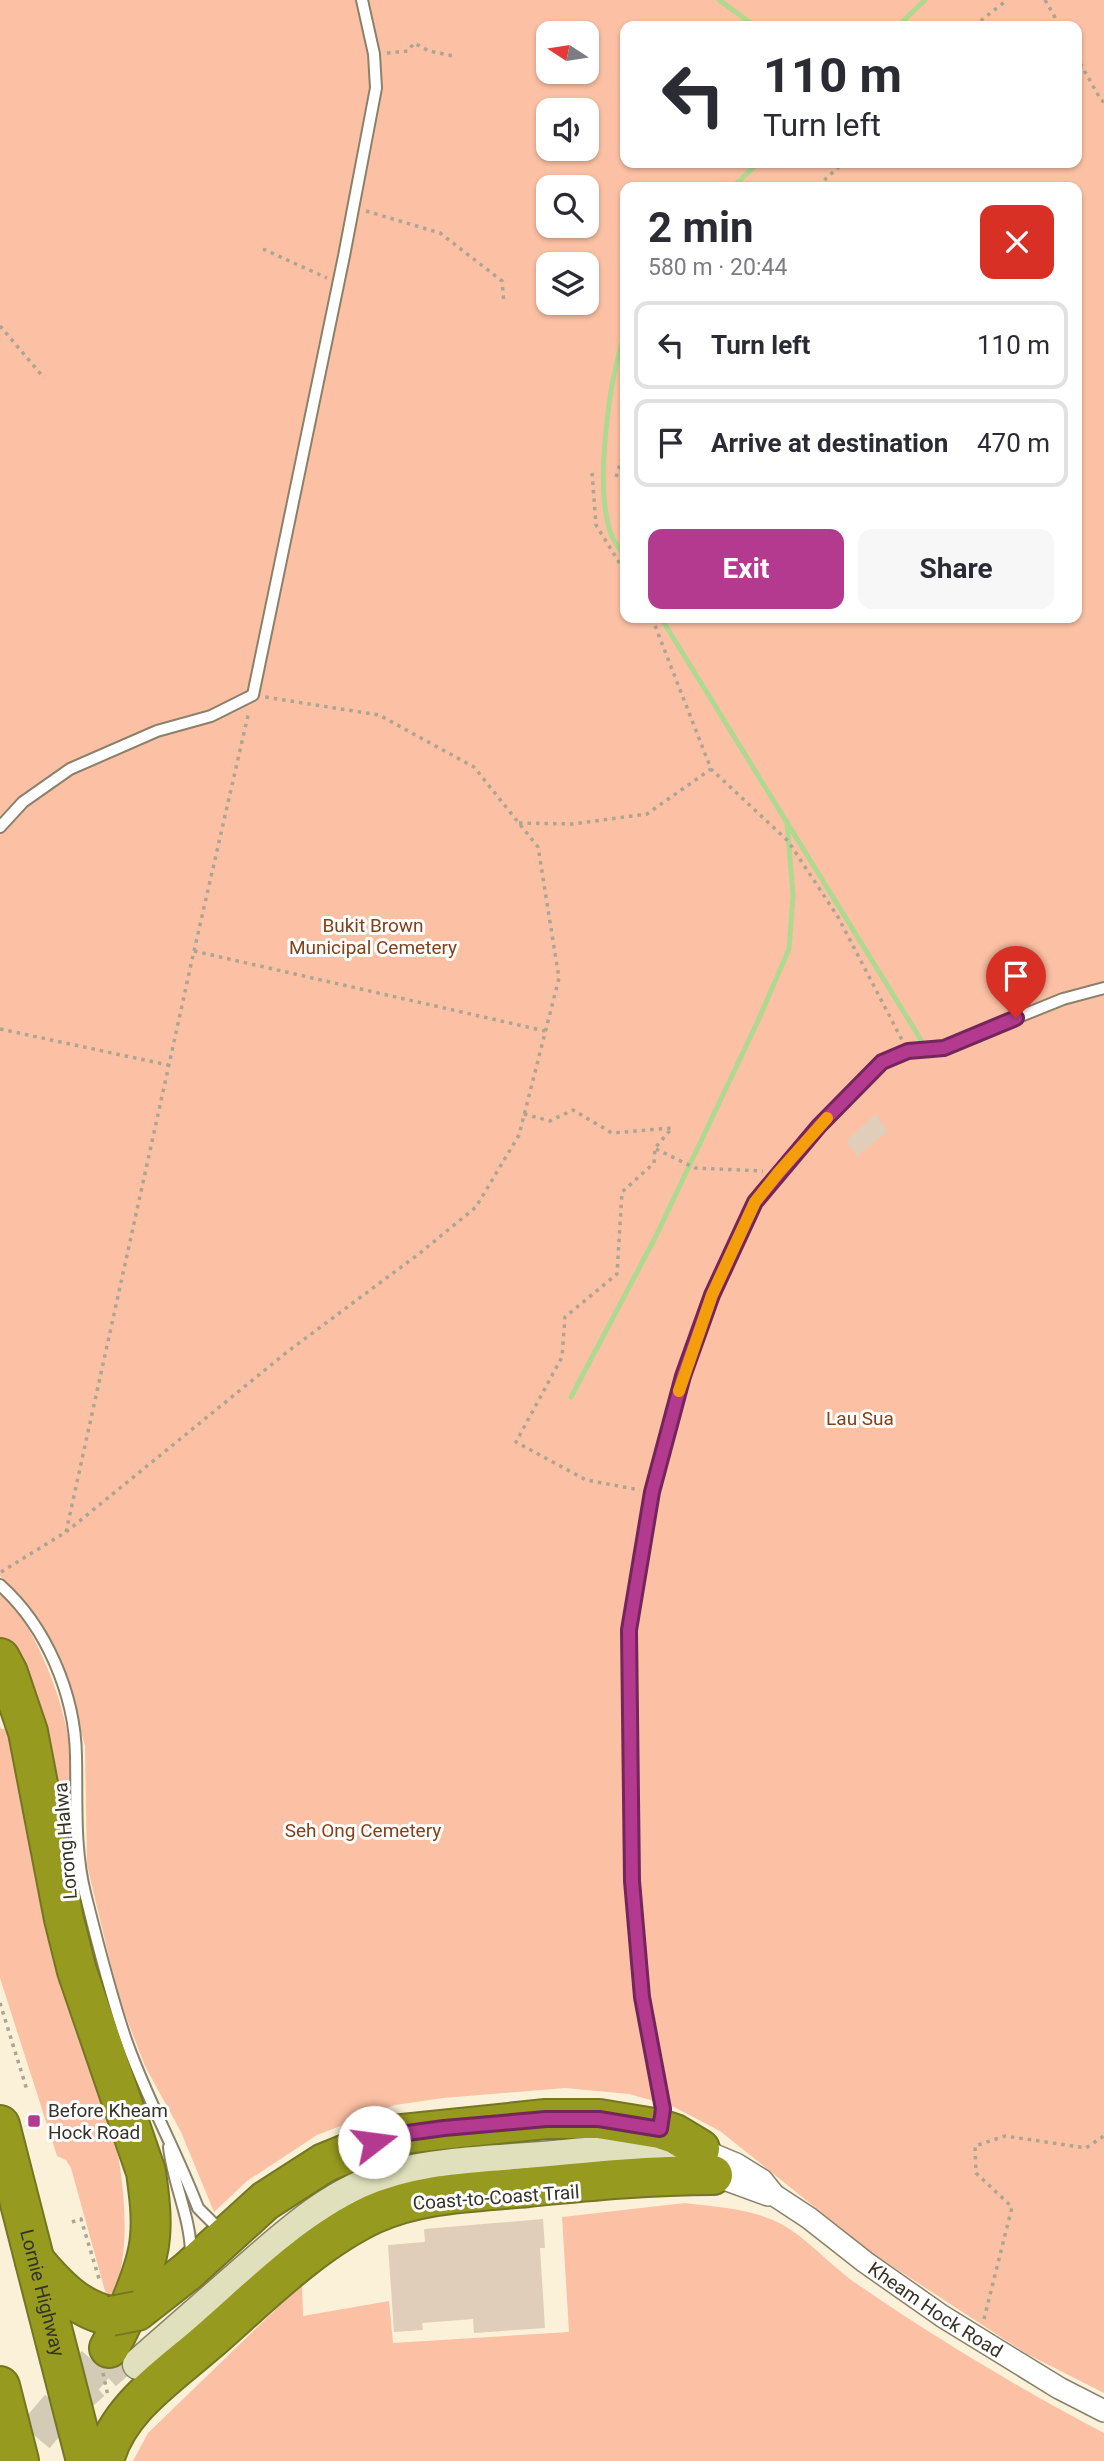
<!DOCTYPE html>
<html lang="en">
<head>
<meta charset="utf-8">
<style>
	body { margin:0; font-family:Roboto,sans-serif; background:#f7f7f7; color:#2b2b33; height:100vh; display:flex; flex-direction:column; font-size:26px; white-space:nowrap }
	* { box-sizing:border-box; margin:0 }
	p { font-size:23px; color:#7c7c81 }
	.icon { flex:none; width:38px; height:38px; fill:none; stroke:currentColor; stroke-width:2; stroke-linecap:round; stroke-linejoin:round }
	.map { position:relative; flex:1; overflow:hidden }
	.panel { position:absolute; left:620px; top:182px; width:462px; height:441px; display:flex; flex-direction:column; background:#fff; border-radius:14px; box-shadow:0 2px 5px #0004 }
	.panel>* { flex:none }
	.hud { position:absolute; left:620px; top:21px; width:462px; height:147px; border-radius:14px; box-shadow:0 2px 5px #0004; background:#fff; color:#2b2b33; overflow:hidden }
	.needle { width:46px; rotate:282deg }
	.fabs { position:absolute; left:536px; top:21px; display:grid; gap:14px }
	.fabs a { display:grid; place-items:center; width:63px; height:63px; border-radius:14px; background:#fff; box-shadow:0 2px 5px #0004; font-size:35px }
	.pin { position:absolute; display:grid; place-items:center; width:60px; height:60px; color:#fff; margin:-72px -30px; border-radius:50% 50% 50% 0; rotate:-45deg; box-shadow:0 0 7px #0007 }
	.pin .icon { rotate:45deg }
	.me { position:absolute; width:77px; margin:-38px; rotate:75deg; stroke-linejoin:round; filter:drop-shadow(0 0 5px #0008) }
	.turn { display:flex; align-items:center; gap:24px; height:147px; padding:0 28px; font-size:32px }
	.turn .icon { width:91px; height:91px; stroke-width:2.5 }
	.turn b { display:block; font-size:49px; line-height:60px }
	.round { display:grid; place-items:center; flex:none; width:74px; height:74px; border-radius:14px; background:#f7f7f7 }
	.headline { display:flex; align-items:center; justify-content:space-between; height:119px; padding:0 28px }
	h1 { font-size:42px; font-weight:700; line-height:52px }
	.primary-button { display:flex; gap:14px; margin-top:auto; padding:14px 28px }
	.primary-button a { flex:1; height:80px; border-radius:14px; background:#b33a8e; color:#fff; font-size:28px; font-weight:700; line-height:80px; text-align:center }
	.primary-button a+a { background:#f7f7f7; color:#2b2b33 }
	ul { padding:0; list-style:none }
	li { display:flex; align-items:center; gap:21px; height:88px; margin:0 14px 10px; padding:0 14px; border:4px solid #e1e1e2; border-radius:14px }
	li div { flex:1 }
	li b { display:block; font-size:26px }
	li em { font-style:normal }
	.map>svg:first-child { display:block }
	.green { fill:#fcc1a4; fill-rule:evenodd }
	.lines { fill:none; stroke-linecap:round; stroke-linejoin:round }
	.stream { stroke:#afd991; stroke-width:5 }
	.building { fill:#e1ceba }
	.secondary-tunnel { stroke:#d3cbb5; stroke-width:30; stroke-dasharray:30 15; stroke-linecap:butt }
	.highway-tunnel { stroke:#d3cbb5; stroke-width:38; stroke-dasharray:38 19; stroke-linecap:butt }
	.lane-casing { stroke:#8a816a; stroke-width:14 }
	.street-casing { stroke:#8a816a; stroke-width:24 }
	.secondary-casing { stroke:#8a816a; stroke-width:33 }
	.highway-casing { stroke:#747622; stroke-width:42 }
	.path { stroke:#aba592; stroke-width:3.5; stroke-dasharray:3.5 5; stroke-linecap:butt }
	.lane { stroke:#fff; stroke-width:10 }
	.street { stroke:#fff; stroke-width:21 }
	.secondary { stroke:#e0e1bc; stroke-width:30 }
	.highway { stroke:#969a1e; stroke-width:38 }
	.highway-bridge-casing { stroke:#747622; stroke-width:42; stroke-linecap:butt }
	.highway-bridge { stroke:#969a1e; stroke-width:38 }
	.route-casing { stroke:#74265c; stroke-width:18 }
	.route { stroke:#b33a8e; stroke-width:12 }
	.slow { stroke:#f59e0b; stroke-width:12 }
	.poi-dot { fill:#b33a8e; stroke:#fff; stroke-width:2.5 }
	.labels { text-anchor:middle; stroke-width:6; stroke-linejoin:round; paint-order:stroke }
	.park-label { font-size:19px; fill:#854018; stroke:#fff }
	.street-label { font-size:19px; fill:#353228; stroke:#fff }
	.poi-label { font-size:19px; fill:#353228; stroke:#fff; text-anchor:start }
</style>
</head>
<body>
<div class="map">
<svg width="1104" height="2461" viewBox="0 0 1104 2461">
	<rect width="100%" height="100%" fill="#faf1d8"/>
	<g class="green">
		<path d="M0 0H1104V2393L1027 2354 872 2253 720 2131 672 2106 629 2094 565 2088 443 2098 395 2105 317 2135 247 2181 214 2212 181 2132 145 2066 119 1999 87 1865 85 1746 63 1667 22 1597 0 1576ZM625 26H1076V163H625ZM548 33H586V72H548ZM548 110H586V149H548ZM548 187H586V226H548ZM625 187H1076V618H625ZM548 264H586V303H548Z"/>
		<path d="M0 1593C17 1607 27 1625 37 1645 52 1676 64 1709 69 1743 75 1785 71 1829 75 1872L70 1874 44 1719 0 1638Z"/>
		<path d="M0 1725 1 1729 11 1728C33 1812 54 1896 75 1980 98 2071 147 2208 113 2298L105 2291 71 2168 66 2160 57 2156 0 1978Z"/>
		<path d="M685 2203C717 2207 755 2209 783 2225 809 2240 830 2265 854 2282 934 2337 1018 2388 1104 2433V2461H133L148 2433 302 2284 303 2316 389 2301 393 2343 569 2332 562 2217Z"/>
	</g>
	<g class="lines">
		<g class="stream">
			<path d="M719 0 755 26"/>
			<path d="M898 26 925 0"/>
			<path d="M733 187 758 163"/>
			<path d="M625 333C609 381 594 486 611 534 614 542 620 550 625 557"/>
			<path d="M661 618 921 1040"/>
			<path d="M571 1397 655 1238 757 1023 789 949 793 895 787 822"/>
		</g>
	</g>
	<g class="building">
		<path d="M875 1114 888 1131 857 1156 846 1141Z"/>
		<path d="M543 2219 545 2248H540L545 2328 474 2333 473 2319 422 2323 423 2330 394 2332 388 2245 425 2242 424 2229Z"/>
	</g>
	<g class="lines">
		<path class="secondary-tunnel" d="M2 2461 35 2436 129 2355"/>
		<path class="highway-tunnel" d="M35 2436 109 2348"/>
		<g class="lane-casing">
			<g id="lane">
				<path d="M0 827 23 802 70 769 157 731 211 716 253 695 344 256 376 88 374 54 362 0"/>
				<path d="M0 1585C46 1626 75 1694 76 1756 77 1801 74 1849 85 1893 97 1941 109 1990 125 2037 145 2096 176 2150 198 2208L213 2223 224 2226"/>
				<path d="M661 2124 663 2109 642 1997 633 1881 629 1630 644 1533 664 1442 683 1376 712 1295 756 1202 819 1126 882 1062 908 1051 944 1047 1063 999 1104 988"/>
				<path d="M169 2147C173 2184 191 2218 191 2255"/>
			</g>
		</g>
		<g class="street-casing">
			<g id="street">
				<path id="s1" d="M700 2149 736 2164 762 2180 774 2195 809 2218 865 2262 942 2316 1059 2388 1104 2411"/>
				<path d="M713 2175 768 2195"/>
			</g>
		</g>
		<g class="secondary-casing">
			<path id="secondary" d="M138 2364C172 2334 207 2304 242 2273 286 2235 332 2191 391 2175 443 2161 500 2161 554 2156 601 2151 662 2144 704 2170"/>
		</g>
		<g class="highway-casing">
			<g id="highway">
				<path d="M0 1658 8 1673 28 1732 64 1919 77 1971 146 2172C149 2194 152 2215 150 2237 148 2267 124 2322 109 2348"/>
				<path id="s2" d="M0 2125 86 2461"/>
				<path d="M35 2261C55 2285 78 2310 111 2316"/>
				<path d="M137 2311 188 2271 265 2201 324 2163 393 2135 546 2119H599L660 2129 675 2134 700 2149"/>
				<path d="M0 2386 19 2461"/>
				<path d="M104 2461C117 2409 167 2377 206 2343 257 2299 311 2243 373 2214 422 2192 476 2192 528 2187 590 2181 651 2175 713 2175"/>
			</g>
		</g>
		<g class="path">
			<path d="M1045 0 1060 26"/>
			<path d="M974 26 1007 0"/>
			<path d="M387 53 408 51 414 43 429 51 453 56"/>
			<path d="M1076 56 1101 100 1104 102"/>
			<path d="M820 187 821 183 843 163"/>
			<path d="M366 211 440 233 502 281 504 303"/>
			<path d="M263 249 327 278"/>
			<path d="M0 326 44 378"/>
			<path d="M592 473 596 525 625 572"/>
			<path d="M616 477 625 448"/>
			<path d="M652 618 711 769 788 841 838 917 902 1040"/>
			<path d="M519 823 573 824 647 814 711 769"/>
			<path d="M194 951 545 1031"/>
			<path d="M0 1029 168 1065"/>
			<path d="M524 1114 550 1121 573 1110 612 1133 672 1128 655 1148 654 1163 622 1192 617 1274 565 1317 562 1357 516 1442 586 1480 640 1490"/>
			<path d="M656 1149 695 1168 763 1171"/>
			<path d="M66 1532 194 951 249 711"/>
			<path d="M1 1572 66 1532 287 1352 420 1253 476 1207 519 1135 559 978 538 847 474 767 379 715 265 697"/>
			<path d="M0 2003 27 2090"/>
			<path d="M72 2222 81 2219 100 2282"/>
			<path d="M984 2319 1012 2207 976 2173 975 2146 1005 2136 1086 2148 1104 2136"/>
			<path d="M103 2373 108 2396"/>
		</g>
		<use href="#lane" class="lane"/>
		<use href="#street" class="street"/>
		<use href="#secondary" class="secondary"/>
		<use href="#highway" class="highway"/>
		<g class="highway-bridge-casing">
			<path id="highway-bridge" d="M111 2316 137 2311"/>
		</g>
		<use href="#highway-bridge" class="highway-bridge"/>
	</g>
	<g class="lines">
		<g class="route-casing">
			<path id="route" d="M374 2142 393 2135 444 2128 546 2119H599L660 2129 663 2109 642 1997 632 1881 629 1630 652 1492 683 1376 712 1295 755 1202 819 1126 882 1062 908 1051 944 1048 1016 1018"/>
		</g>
		<use href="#route" class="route"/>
		<path class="slow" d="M679 1391 712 1295 755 1202 779 1172 827 1118"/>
	</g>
	<rect class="poi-dot" x="27" y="2114" width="14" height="14" rx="3.5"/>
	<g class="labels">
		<g class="park-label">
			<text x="373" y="932">Bukit Brown<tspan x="373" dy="22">Municipal Cemetery</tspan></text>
			<text x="860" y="1425">Lau Sua</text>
			<text x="363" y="1837">Seh Ong Cemetery</text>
		</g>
		<g class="street-label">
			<text transform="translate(65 1841) rotate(-95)" y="7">Lorong Halwa</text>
			<text transform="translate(496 2197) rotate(-4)" y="7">Coast-to-Coast Trail</text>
			<text dy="7" stroke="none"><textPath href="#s2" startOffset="173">Lornie Highway</textPath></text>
			<text dy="7" stroke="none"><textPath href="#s1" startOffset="287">Kheam Hock Road</textPath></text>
		</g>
		<g class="poi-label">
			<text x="48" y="2117">Before Kheam<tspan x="48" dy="22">Hock Road</tspan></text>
		</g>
	</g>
</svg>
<div class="fabs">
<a><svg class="needle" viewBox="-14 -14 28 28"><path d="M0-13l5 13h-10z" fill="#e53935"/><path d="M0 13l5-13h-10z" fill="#7c7c81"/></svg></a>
<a><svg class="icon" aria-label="sound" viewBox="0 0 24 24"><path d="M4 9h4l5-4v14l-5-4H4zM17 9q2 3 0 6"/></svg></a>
<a><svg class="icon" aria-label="search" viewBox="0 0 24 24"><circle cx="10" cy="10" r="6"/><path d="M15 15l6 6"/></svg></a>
<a><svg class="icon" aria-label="layers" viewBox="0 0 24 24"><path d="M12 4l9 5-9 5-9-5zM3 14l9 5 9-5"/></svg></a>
</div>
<div class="pin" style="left:1016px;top:1018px;background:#d93025"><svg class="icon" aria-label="arrive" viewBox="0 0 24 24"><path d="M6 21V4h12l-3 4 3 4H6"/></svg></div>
<svg class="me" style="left:374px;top:2142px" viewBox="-20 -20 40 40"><circle r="19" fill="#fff"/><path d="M0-13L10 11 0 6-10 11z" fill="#b33a8e"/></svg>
<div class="hud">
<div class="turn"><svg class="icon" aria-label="left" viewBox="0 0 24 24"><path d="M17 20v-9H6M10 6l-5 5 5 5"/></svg><div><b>110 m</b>Turn left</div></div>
</div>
<section class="panel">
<div class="headline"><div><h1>2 min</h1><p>580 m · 20:44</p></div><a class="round" style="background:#d93025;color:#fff"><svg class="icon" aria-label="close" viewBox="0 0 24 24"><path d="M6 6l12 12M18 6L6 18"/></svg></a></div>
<ul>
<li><svg class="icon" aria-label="left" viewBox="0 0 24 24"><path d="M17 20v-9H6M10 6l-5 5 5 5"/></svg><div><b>Turn left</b></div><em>110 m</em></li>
<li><svg class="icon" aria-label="arrive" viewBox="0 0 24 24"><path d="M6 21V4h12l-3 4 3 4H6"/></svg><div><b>Arrive at destination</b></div><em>470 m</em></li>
</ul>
<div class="primary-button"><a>Exit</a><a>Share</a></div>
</section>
</div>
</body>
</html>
